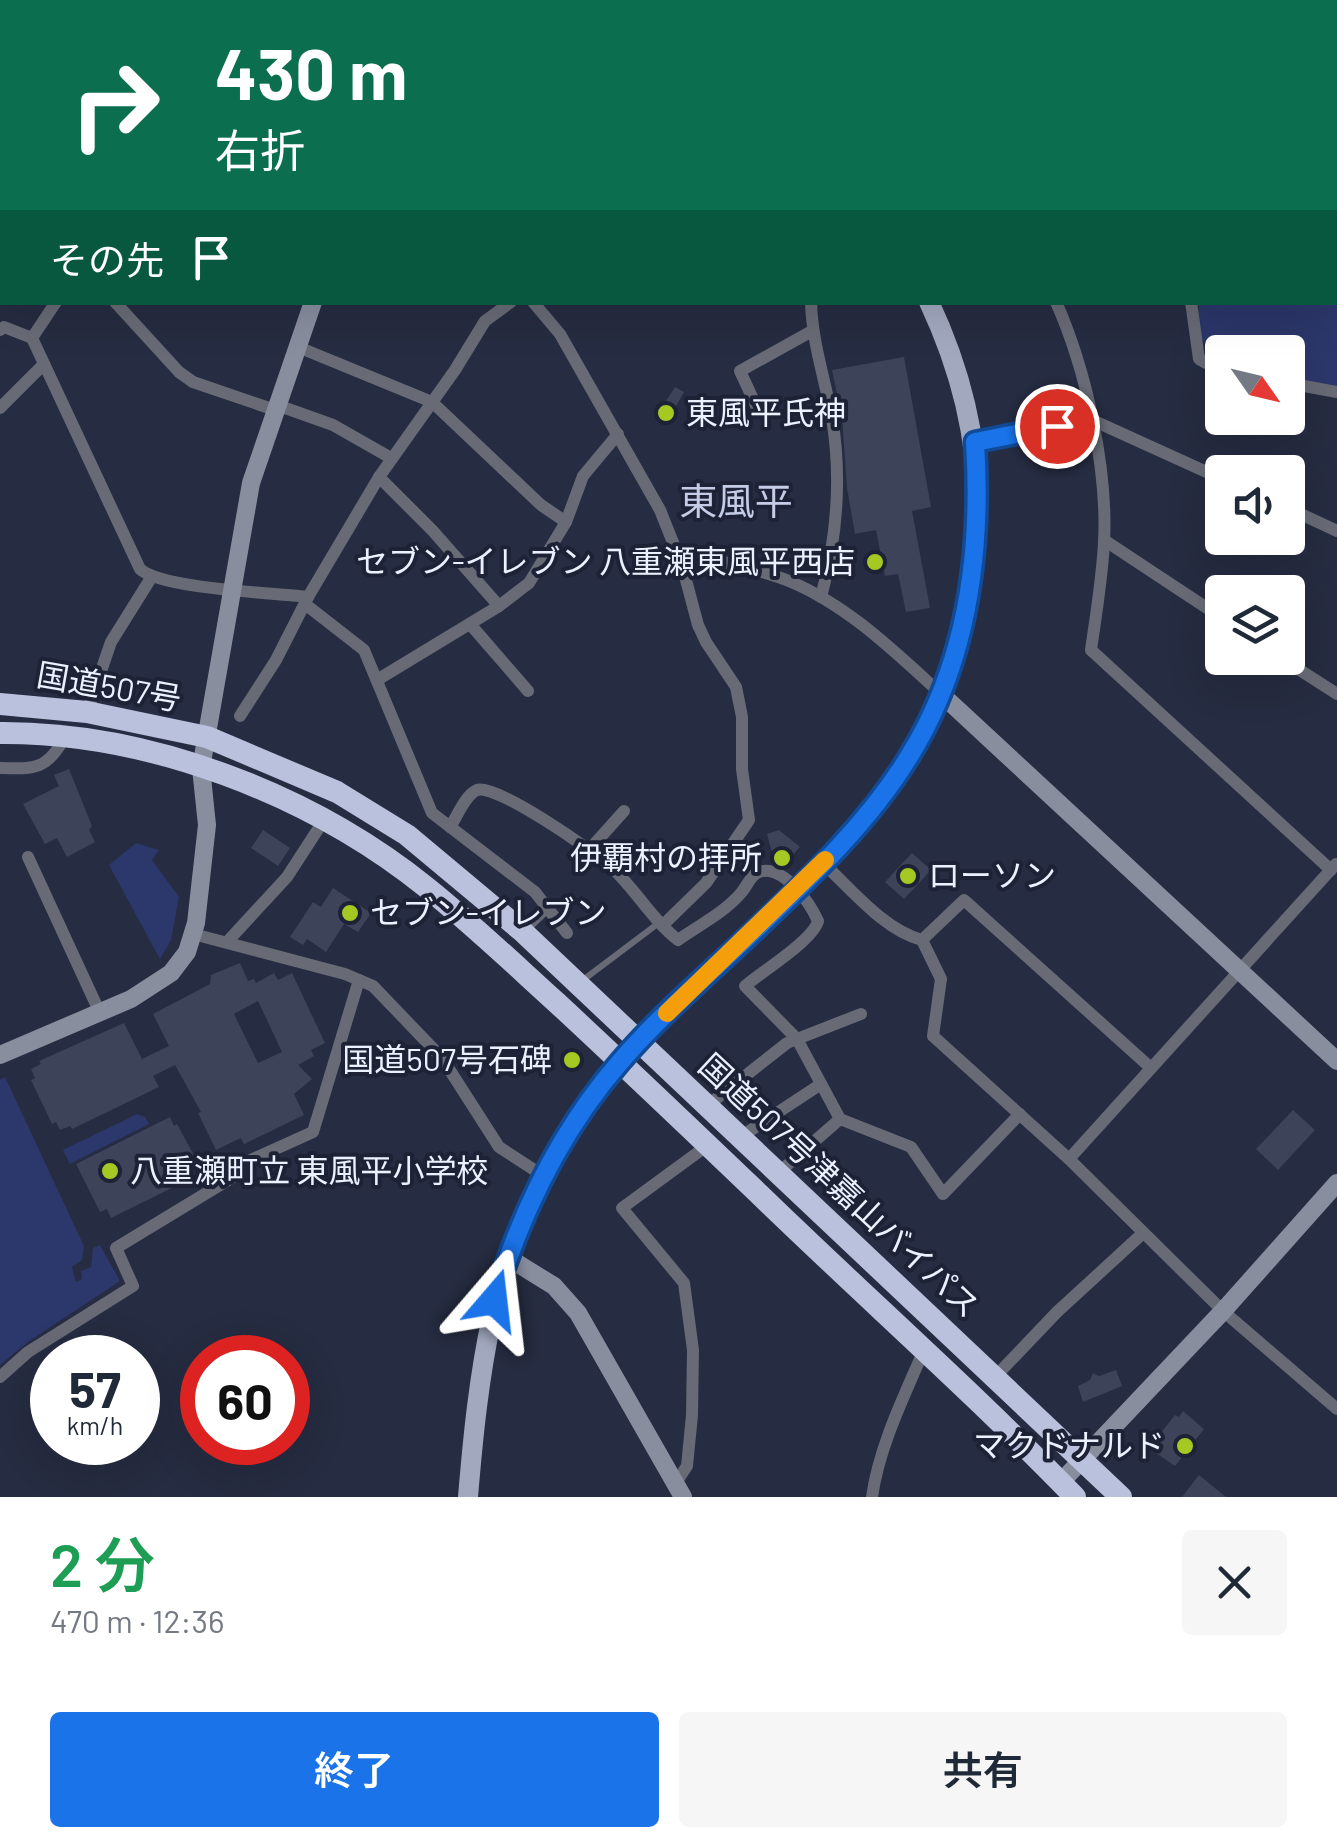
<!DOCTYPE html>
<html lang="ja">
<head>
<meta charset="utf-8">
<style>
	body { margin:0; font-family:Barlow,"Noto Sans JP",sans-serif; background:#f6f6f7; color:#1f2937; height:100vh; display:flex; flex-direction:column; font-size:38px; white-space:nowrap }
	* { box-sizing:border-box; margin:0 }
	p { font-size:32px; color:#747a83 }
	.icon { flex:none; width:55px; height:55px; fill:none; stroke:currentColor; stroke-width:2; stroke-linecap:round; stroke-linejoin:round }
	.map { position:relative; height:1497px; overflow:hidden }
	.drawer { display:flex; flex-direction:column; background:#fff; flex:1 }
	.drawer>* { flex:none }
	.guide { position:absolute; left:0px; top:0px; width:1338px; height:305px; box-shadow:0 10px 40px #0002; background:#0b6e4f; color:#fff; overflow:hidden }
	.needle { width:65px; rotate:124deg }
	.controls { position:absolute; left:1205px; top:335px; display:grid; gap:20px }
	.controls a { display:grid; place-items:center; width:100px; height:100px; border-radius:10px; background:#fff; box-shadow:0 10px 40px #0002; font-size:50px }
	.speed { position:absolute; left:30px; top:1335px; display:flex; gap:20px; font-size:50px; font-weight:700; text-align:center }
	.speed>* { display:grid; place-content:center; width:130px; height:130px; border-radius:50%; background:#fff; box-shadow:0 10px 40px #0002; line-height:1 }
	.speed small { font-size:25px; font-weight:400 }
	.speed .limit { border:15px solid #d22; background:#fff; color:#111 }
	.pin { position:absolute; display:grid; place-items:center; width:85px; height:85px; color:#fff; margin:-42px; border:5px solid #fff; border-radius:50%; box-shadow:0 2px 10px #0007 }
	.me { position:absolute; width:110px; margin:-55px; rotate:17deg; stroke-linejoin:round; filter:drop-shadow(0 0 8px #0008) }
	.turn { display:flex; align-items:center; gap:35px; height:210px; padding:0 50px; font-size:45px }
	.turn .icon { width:130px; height:130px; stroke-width:2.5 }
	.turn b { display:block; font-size:70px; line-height:85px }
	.then { display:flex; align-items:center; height:95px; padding:0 50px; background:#0003; gap:20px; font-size:38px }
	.round { display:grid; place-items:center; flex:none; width:105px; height:105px; border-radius:10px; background:#f6f6f7 }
	.summary { display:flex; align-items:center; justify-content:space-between; height:170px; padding:0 50px }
	h1 { font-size:60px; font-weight:600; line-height:75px; color:#1e9e55 }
	.action { display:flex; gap:20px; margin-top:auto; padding:20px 50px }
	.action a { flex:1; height:115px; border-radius:10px; background:#1a73e8; color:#fff; font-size:40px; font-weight:600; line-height:115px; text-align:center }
	.action a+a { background:#f6f6f7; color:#1f2937 }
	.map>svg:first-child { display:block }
	.green { fill:#2c376b }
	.building { fill:#3d4359; fill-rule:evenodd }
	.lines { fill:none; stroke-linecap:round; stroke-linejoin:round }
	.lane { stroke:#686b76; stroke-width:6 }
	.street { stroke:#686b76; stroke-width:12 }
	.secondary { stroke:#898e9f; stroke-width:18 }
	.primary { stroke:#a2a9bf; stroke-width:20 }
	.highway { stroke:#b9c1dc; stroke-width:22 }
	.route-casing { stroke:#114b97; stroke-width:25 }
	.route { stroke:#1a73e8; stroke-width:18 }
	.slow { stroke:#f59e0b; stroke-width:18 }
	.poi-dot { fill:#a5c823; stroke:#1d2236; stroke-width:4 }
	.labels { text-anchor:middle; stroke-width:8; stroke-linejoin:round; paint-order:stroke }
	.poi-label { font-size:32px; fill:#ecf1ff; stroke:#1d2236; text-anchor:start }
	.street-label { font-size:32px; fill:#ecf1ff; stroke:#1d2236 }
	.quarter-label { font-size:38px; fill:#c4cce7; stroke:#1d2236 }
</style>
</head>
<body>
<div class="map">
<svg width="1337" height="1497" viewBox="0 0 1337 1497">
	<rect width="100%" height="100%" fill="#262c41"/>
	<g class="green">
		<path d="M936 0H1337V392L1288 380V352H1222V358L1199 337V303L1335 302V2Z"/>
		<path d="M136 843 159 850 152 860 179 897 171 940 160 959 109 865Z"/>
		<path d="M5 1077 84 1246 82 1260 72 1267 76 1282 82 1279 81 1271 91 1267 93 1248 100 1245 120 1281 28 1342 0 1365V1080Z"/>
		<path d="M137 1114 145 1117 149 1124 70 1164 63 1150Z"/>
	</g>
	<g class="building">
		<path d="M904 357 931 507 912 511 930 608 906 612 898 574 885 576 876 530 855 534 847 488 842 417 832 370Z"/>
		<path d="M675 387 684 392 666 424 656 417Z"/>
		<path d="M69 769 92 826 89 830 95 842 67 857 57 838 45 844 23 804 59 786 54 775Z"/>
		<path d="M263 830 290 848 278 866 251 848Z"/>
		<path d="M779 830 800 847 783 865 778 863 771 849 767 834Z"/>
		<path d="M912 853 931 870 904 899 885 882Z"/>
		<path d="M333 888 371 913 358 932 344 924 326 952 307 939 303 945 290 937 313 902 321 907Z"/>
		<path d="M240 963 248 981 254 979 256 983 274 973 278 980 292 973 325 1043 311 1050 314 1056 298 1065 312 1079 294 1094 304 1115 244 1144 241 1138 216 1150 198 1113 201 1112 175 1065 153 1076 159 1087 72 1129 70 1126 60 1130 56 1122 52 1124 31 1080 35 1078 31 1069 41 1064 39 1061 124 1023 142 1059 169 1046 153 1014 210 984 211 975ZM258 1001 282 1052 258 1063 234 1014Z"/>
		<path d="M1293 1110 1315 1130 1278 1170 1256 1149Z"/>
		<path d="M170 1117 174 1126 177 1124 198 1163 190 1167 194 1177 111 1218 107 1209 100 1212 76 1164Z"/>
		<path d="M1116 1370 1122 1386 1083 1402 1078 1386 1090 1380 1093 1373 1099 1376Z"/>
		<path d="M1183 1411 1204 1429 1175 1466 1149 1448 1175 1415 1179 1417Z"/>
		<path d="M1199 1475 1226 1497H1182Z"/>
	</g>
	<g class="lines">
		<path class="lane" d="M583 980 660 922"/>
		<g class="street">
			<path d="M76 0 78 2"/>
			<path d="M291 0 293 2"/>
			<path d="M905 0 907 2"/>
			<path d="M249 2 251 0"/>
			<path d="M671 2 673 0"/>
			<path d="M0 99 2 100"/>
			<path d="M0 193 2 190"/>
			<path d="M0 268 2 270"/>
			<path d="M115 302 179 372 193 382 275 410"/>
			<path d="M533 302 560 334 660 510 682 565 698 625 706 642 736 687 742 717V769L749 820 706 883 663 925"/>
			<path d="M811 302C812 342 825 379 832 418 842 479 837 538 821 597"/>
			<path d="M1056 302C1086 369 1108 469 1104 543 1102 579 1096 615 1091 650L1331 870"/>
			<path d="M1191 302 1199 359 1222 372"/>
			<path d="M0 330 4 327 32 338 140 569C162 589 274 593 308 597"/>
			<path d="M32 338 56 302"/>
			<path d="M298 347 432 402 541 505 566 522"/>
			<path d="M1288 383 1337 392"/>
			<path d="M277 405 333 425 391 458"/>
			<path d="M0 408 44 364"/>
			<path d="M759 412 740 371 812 331"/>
			<path d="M975 442 1092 420 1222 479"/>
			<path d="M379 477 432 530 499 606"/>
			<path d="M1288 508 1337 531"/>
			<path d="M1104 540 1222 618"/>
			<path d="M713 559C738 566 765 571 789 581 847 605 894 651 940 693"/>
			<path d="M305 604 364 650 432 813 535 892 567 933"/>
			<path d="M470 624 528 691"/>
			<path d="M1281 658 1337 694"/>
			<path d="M377 680 499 606 529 583 566 522 583 476 618 434"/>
			<path d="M87 712 111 642 151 578"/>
			<path d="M240 716 276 660 308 597 379 477 455 370 485 321 511 302"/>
			<path d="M0 768C35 769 47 770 65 737"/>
			<path d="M450 827C457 817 465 795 477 790 496 783 593 851 610 866 635 888 652 920 678 940 698 926 725 912 741 893 748 885 751 873 762 871 785 867 810 903 818 921 813 940 764 970 745 986L797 1039 787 1043 707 1106"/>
			<path d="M589 850 624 811"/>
			<path d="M28 857 100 1013"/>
			<path d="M823 863C851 889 884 930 922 940"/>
			<path d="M522 931 547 907"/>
			<path d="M193 934 345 974 373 986 442 1058 499 1147 542 1175"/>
			<path d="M227 942 287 877 324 820"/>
			<path d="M1151 1068 964 900 922 940 941 979 933 1036 1069 1159 1223 1311 1337 1409"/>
			<path d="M840 1119 797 1039 861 1014"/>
			<path d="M739 1138 821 1084"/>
			<path d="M1069 1159 1336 864"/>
			<path d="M777 1174 840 1119 911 1147 943 1194 1020 1114"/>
			<path d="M0 1377 28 1352 133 1286 116 1248 233 1177V1168L313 1132 359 980"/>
			<path d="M995 1377 1057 1312 1142 1234"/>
			<path d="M675 1484 687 1466 692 1415 693 1350 684 1283 622 1208 708 1145"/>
			<path d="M872 1497C879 1447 903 1399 923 1352"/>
		</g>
		<g class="secondary">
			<path d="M371 0V2"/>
			<path d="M940 693 1337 1061"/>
			<path d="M0 1055 131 999 171 973 187 952 196 923 207 825 201 768 251 483 313 302"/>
			<path d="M507 1257 554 1286 578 1313 683 1497"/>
			<path d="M1061 1482 1223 1311 1337 1183"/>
		</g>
		<g class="primary">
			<path d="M605 0 609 2"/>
			<path d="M468 1497C478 1377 492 1254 557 1150 575 1120 596 1091 618 1064 640 1037 667 1013 693 989 768 917 852 847 908 758 943 704 962 637 972 574 987 479 970 389 929 302"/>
		</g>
		<g class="highway">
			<path d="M0 704 87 712 207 737 337 792 407 835 522 931 1121 1497"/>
			<path d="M0 733C149 732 310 794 426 887 471 923 513 963 556 1002 624 1065 692 1130 759 1194 863 1295 974 1393 1075 1497"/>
		</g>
	</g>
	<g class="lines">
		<g class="route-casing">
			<path id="route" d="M494 1300C521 1212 560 1131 620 1062 661 1014 710 973 755 930 811 877 870 821 910 755 968 661 982 550 975 442L1057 426"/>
		</g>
		<use href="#route" class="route"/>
		<path class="slow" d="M667 1013 825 860"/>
	</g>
	<g class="poi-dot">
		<circle cx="666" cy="413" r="10"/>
		<circle cx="875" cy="562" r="10"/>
		<circle cx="782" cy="858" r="10"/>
		<circle cx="908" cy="876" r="10"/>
		<circle cx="350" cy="913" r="10"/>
		<circle cx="572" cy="1060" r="10"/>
		<circle cx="110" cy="1171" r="10"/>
		<circle cx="1185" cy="1446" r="10"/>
	</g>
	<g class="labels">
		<g class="poi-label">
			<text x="686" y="424">東風平氏神</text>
			<text x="855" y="573" text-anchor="end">セブン-イレブン 八重瀬東風平西店</text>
			<text x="762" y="869" text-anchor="end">伊覇村の拝所</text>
			<text x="928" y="887">ローソン</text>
			<text x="370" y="924">セブン-イレブン</text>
			<text x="552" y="1071" text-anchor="end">国道507号石碑</text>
			<text x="130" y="1182">八重瀬町立 東風平小学校</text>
			<text x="1165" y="1457" text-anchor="end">マクドナルド</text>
		</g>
		<g class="street-label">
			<text transform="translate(109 687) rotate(10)" y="11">国道507号</text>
			<text transform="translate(839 1186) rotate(43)" y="11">国道507号津嘉山バイパス</text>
		</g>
		<g class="quarter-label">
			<text x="736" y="515">東風平</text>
		</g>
	</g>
</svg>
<div class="controls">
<a><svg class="needle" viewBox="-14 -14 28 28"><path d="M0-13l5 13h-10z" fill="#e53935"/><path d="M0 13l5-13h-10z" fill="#747a83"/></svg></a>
<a><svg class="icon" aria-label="sound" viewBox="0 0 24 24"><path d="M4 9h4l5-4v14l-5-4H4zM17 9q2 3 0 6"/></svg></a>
<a><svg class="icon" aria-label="layers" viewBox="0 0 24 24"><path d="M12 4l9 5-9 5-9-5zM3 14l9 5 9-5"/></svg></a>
</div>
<div class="speed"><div>57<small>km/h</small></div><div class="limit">60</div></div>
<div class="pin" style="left:1057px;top:426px;background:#d93025"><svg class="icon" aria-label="arrive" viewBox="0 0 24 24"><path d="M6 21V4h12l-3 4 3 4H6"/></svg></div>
<svg class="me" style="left:494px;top:1300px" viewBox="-20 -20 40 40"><path d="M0-17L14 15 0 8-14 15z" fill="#1a73e8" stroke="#fff" stroke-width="4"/></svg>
<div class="guide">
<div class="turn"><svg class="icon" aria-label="right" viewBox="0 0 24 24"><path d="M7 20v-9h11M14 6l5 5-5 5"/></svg><div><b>430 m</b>右折</div></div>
<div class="then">その先<svg class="icon" aria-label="arrive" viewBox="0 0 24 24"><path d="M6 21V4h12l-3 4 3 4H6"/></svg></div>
</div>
</div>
<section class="drawer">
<div class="summary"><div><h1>2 分</h1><p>470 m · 12:36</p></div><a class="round"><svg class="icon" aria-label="close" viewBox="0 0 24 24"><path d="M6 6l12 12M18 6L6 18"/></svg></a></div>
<div class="action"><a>終了</a><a>共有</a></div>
</section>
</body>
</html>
